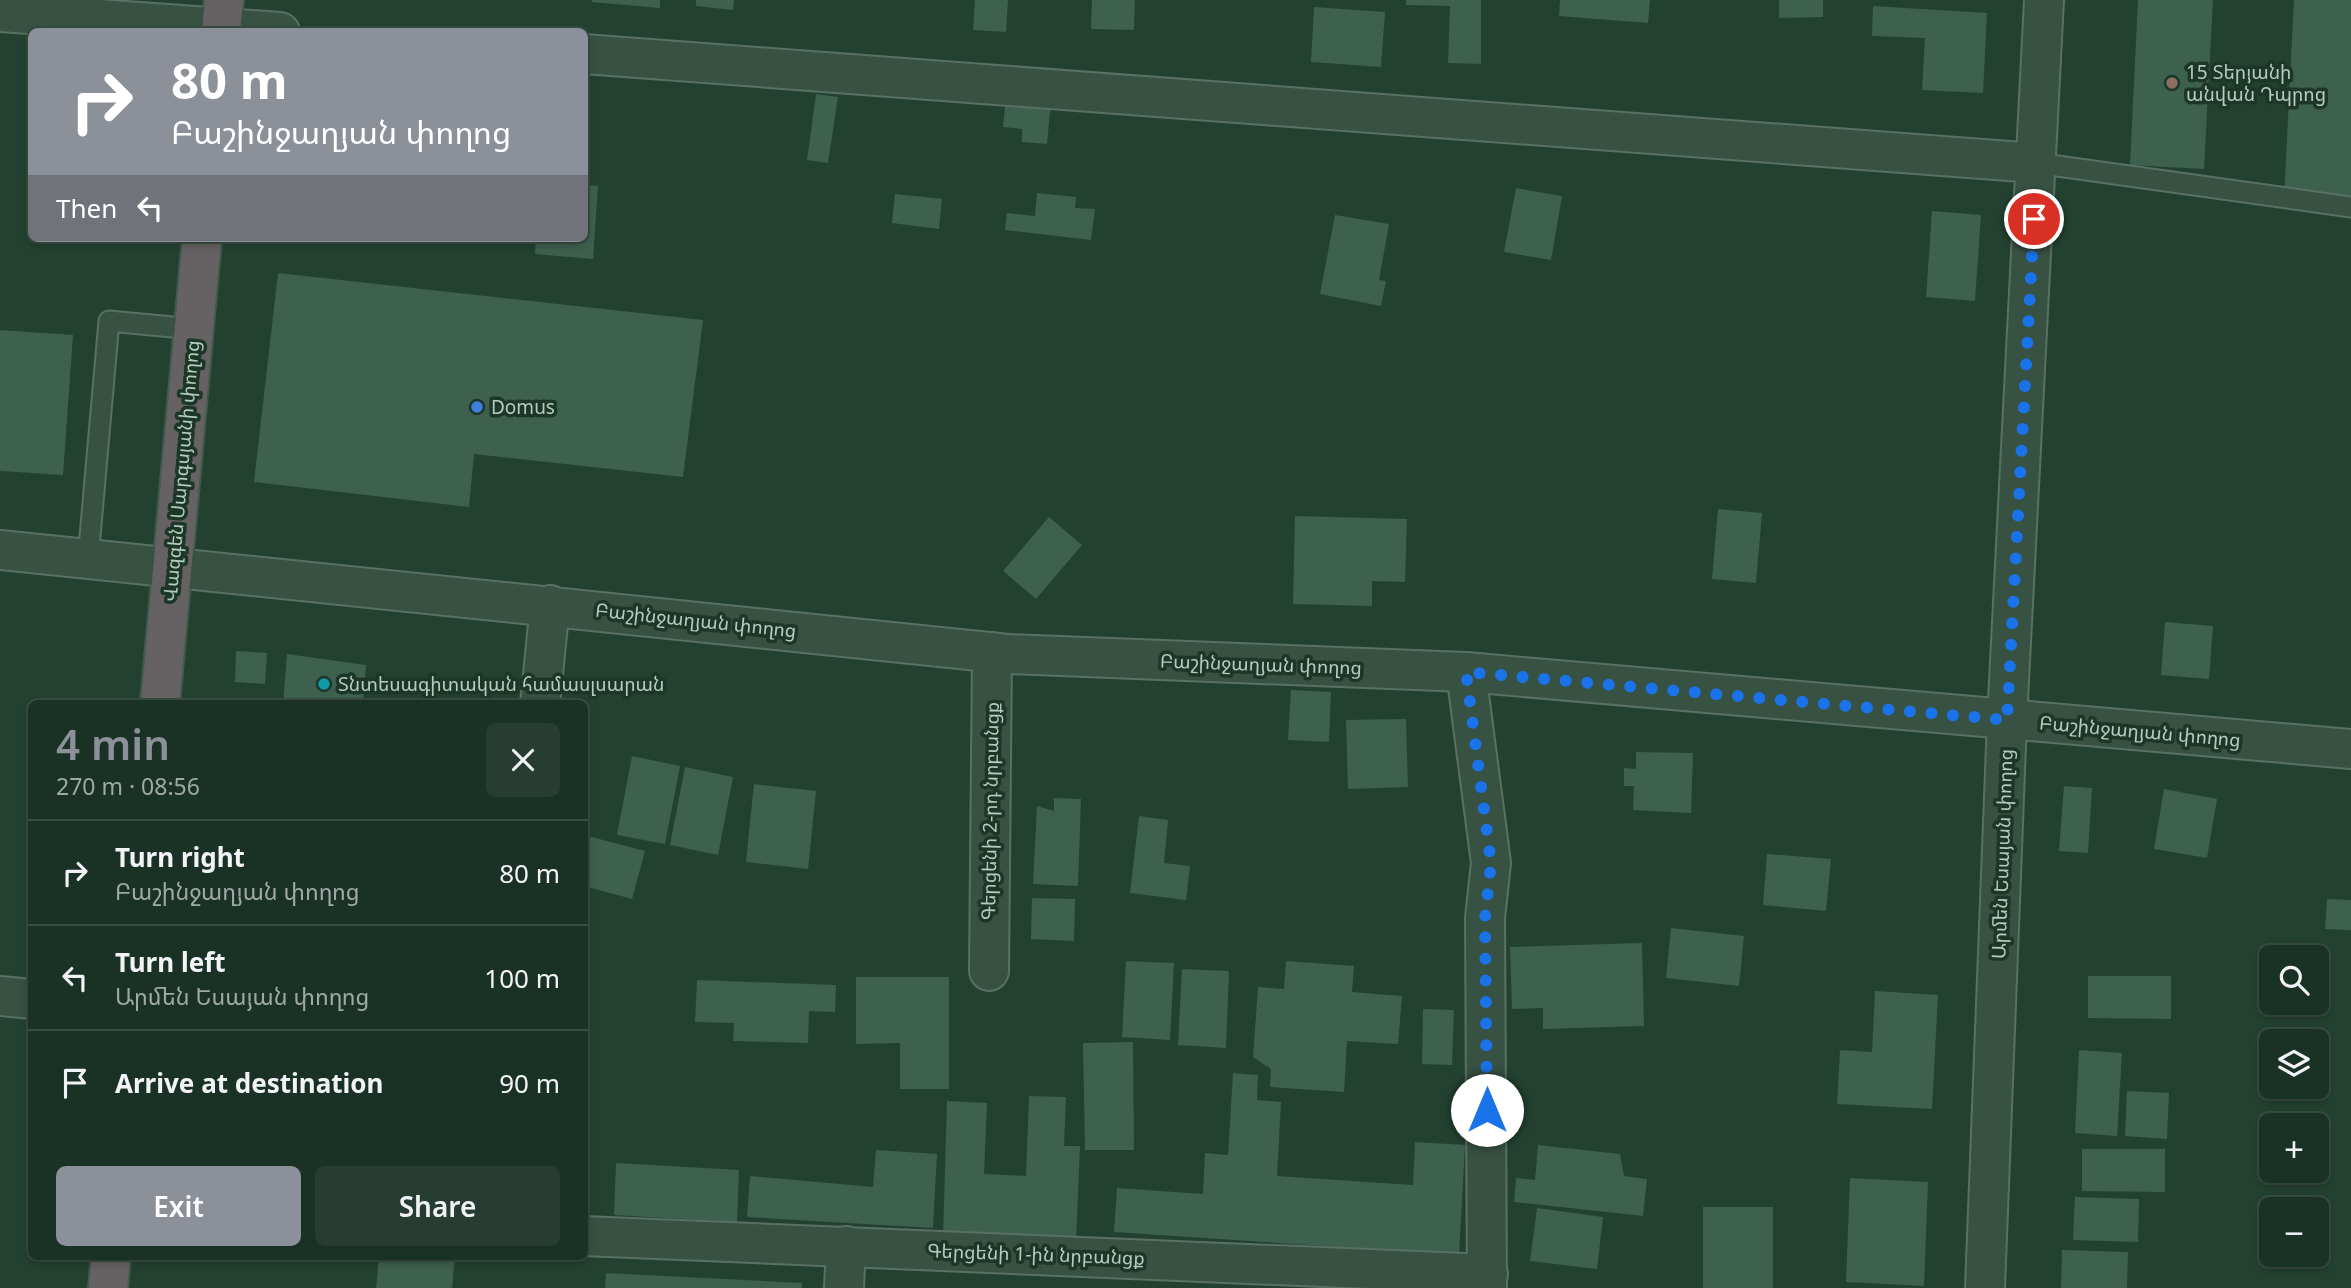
<!DOCTYPE html>
<html lang="en">
<head>
<meta charset="utf-8">
<style>
	body { margin:0; font-family:"Noto Sans","Noto Sans Armenian",sans-serif; background:#273d32; color:#f1f3f6; height:100vh; display:flex; flex-direction:column; font-size:26px; white-space:nowrap }
	* { box-sizing:border-box; margin:0 }
	p { font-size:23px; color:#9fa9a7 }
	.icon { flex:none; width:38px; height:38px; fill:none; stroke:currentColor; stroke-width:2; stroke-linecap:round; stroke-linejoin:round }
	.map { position:relative; flex:1; overflow:hidden }
	.sheet { position:absolute; left:28px; top:700px; width:560px; height:560px; display:flex; flex-direction:column; background:#1a3125; border-radius:10px; box-shadow:0 4px 10px #0003,0 0 0 2px #384c42 }
	.sheet>* { flex:none }
	.hud { position:absolute; left:28px; top:28px; width:560px; height:214px; border-radius:10px; box-shadow:0 4px 10px #0003,0 0 0 2px #384c42; background:#8c9099; color:#fff; overflow:hidden }
	.buttons { position:absolute; left:2259px; top:945px; display:grid; gap:14px }
	.buttons a { display:grid; place-items:center; width:70px; height:70px; border-radius:10px; background:#1a3125; box-shadow:0 4px 10px #0003,0 0 0 2px #384c42; font-size:35px }
	.pin { position:absolute; display:grid; place-items:center; width:60px; height:60px; color:#fff; margin:-30px; border:4px solid #fff; border-radius:50%; box-shadow:0 2px 7px #0007 }
	.me { position:absolute; width:77px; margin:-38px; rotate:0deg; stroke-linejoin:round; filter:drop-shadow(0 0 5px #0008) }
	.turn { display:flex; align-items:center; gap:24px; height:147px; padding:0 28px; font-size:32px }
	.turn .icon { width:91px; height:91px; stroke-width:2.5 }
	.turn b { display:block; font-size:49px; line-height:60px }
	.then { display:flex; align-items:center; height:66px; padding:0 28px; background:#0003; gap:14px; font-size:26px }
	.round { display:grid; place-items:center; flex:none; width:74px; height:74px; border-radius:10px; background:#273d32 }
	.overview { display:flex; align-items:center; justify-content:space-between; height:119px; padding:0 28px }
	h1 { font-size:42px; font-weight:600; line-height:52px; color:#8c9099 }
	.action { display:flex; gap:14px; margin-top:auto; padding:14px 28px }
	.action a { flex:1; height:80px; border-radius:10px; background:#8c9099; color:#fff; font-size:28px; font-weight:600; line-height:80px; text-align:center }
	.action a+a { background:#273d32; color:#f1f3f6 }
	ul { padding:0; list-style:none }
	li { display:flex; align-items:center; gap:21px; height:105px; padding:0 28px; border-top:2px solid #384c42 }
	li div { flex:1 }
	li b { display:block; font-size:26px }
	li em { font-style:normal }
	.map>svg:first-child { display:block }
	.building { fill:#3e604f }
	.lines { fill:none; stroke-linecap:round; stroke-linejoin:round }
	.service-casing { stroke:#587164; stroke-width:23 }
	.minor-casing { stroke:#587164; stroke-width:42 }
	.trunk-casing { stroke:#425b4e; stroke-width:42 }
	.service { stroke:#375143; stroke-width:19 }
	.minor { stroke:#375143; stroke-width:38 }
	.trunk { stroke:#666264; stroke-width:38 }
	.route { stroke:#1a73e8; stroke-width:12; stroke-dasharray:0 21.6 }
	.education-dot { fill:#8d6e63; stroke:#1c3628; stroke-width:2.5 }
	.shop-dot { fill:#3f7fe0; stroke:#1c3628; stroke-width:2.5 }
	.culture-dot { fill:#0f9aa8; stroke:#1c3628; stroke-width:2.5 }
	.labels { text-anchor:middle; stroke-width:7; stroke-linejoin:round; paint-order:stroke }
	.poi-label { font-size:19px; fill:#b4cbbf; stroke:#1c3628; text-anchor:start }
	.street-label { font-size:19px; fill:#b4cbbf; stroke:#1c3628 }
</style>
</head>
<body>
<div class="map">
<svg width="2351" height="1288" viewBox="0 0 2351 1288">
	<rect width="100%" height="100%" fill="#234131"/>
	<g class="building">
		<path d="M592 0H660V8L592 2Z"/>
		<path d="M696 0H734L733 10 696 6Z"/>
		<path d="M975 0H1008L1006 32 973 30Z"/>
		<path d="M1092 0H1135L1134 30 1091 29Z"/>
		<path d="M1406 0H1481V64L1448 63 1450 6 1406 5Z"/>
		<path d="M1560 0H1650L1648 23 1559 16Z"/>
		<path d="M1779 0H1823V17L1779 18Z"/>
		<path d="M2138 0H2213L2204 169 2130 165Z"/>
		<path d="M2294 0H2351V201L2284 197Z"/>
		<path d="M1873 6 1987 13 1983 93 1922 90 1925 38 1872 36Z"/>
		<path d="M1314 7 1385 12 1381 67 1311 62Z"/>
		<path d="M816 94 838 97 828 163 807 160Z"/>
		<path d="M1006 97 1051 101 1047 144 1022 142V129L1003 127Z"/>
		<path d="M584 185 598 186 593 259 535 254 536 238H584Z"/>
		<path d="M1516 188 1562 196 1551 260 1504 252Z"/>
		<path d="M1037 193 1076 197 1075 208 1095 209 1091 240 1005 230 1007 213 1035 216Z"/>
		<path d="M895 194 942 199 939 229 892 223Z"/>
		<path d="M1932 211 1981 215 1975 301 1926 297Z"/>
		<path d="M1335 215 1389 224 1379 280 1386 281 1381 306 1320 294Z"/>
		<path d="M278 273 703 320 683 477 474 454 469 507 254 482Z"/>
		<path d="M0 330 73 335 63 475 0 471Z"/>
		<path d="M1718 509 1762 513 1756 583 1712 579Z"/>
		<path d="M1295 516 1407 519 1405 582 1372 581V606L1293 604Z"/>
		<path d="M1049 517 1082 545 1036 599 1003 571Z"/>
		<path d="M2165 622 2213 626 2209 679 2161 675Z"/>
		<path d="M236 651 267 653 265 684 235 682Z"/>
		<path d="M287 654 366 665 363 704H283Z"/>
		<path d="M1291 690 1331 692 1329 742 1288 740Z"/>
		<path d="M1406 719 1408 787 1348 789 1346 720Z"/>
		<path d="M1636 752 1693 753 1691 813 1633 810 1634 786H1624V768L1636 769Z"/>
		<path d="M632 756 680 766 665 844 617 835Z"/>
		<path d="M685 767 733 777 718 855 670 845Z"/>
		<path d="M754 784 816 791 808 869 746 862Z"/>
		<path d="M2064 786 2092 788 2088 853 2059 851Z"/>
		<path d="M2164 789 2217 799 2207 858 2154 849Z"/>
		<path d="M1054 798 1081 799 1078 886 1033 884 1037 806 1054 811Z"/>
		<path d="M1139 816 1168 820 1164 863 1190 866 1186 900 1130 893Z"/>
		<path d="M584 835 645 851 632 899 584 886Z"/>
		<path d="M1767 854 1831 859 1826 911 1763 905Z"/>
		<path d="M1032 898 1075 899 1074 941 1031 939Z"/>
		<path d="M2327 899 2351 900V930L2325 929Z"/>
		<path d="M1671 928 1744 936 1739 986 1666 978Z"/>
		<path d="M1642 943 1644 1026 1543 1029V1008L1512 1009 1510 947Z"/>
		<path d="M1126 961 1174 963 1170 1040 1122 1037Z"/>
		<path d="M1286 961 1354 966 1352 992 1402 996 1398 1044 1347 1041 1344 1092 1270 1087 1271 1069 1253 1057 1258 987 1284 989Z"/>
		<path d="M1182 969 1229 971 1226 1048 1178 1045Z"/>
		<path d="M2088 976H2171V1019L2088 1018Z"/>
		<path d="M856 977H949V1089H900V1043L856 1044Z"/>
		<path d="M697 980 836 985 835 1012 809 1011 808 1043 733 1041 734 1023 695 1022Z"/>
		<path d="M1875 991 1938 995 1932 1109 1837 1104 1840 1050 1872 1052Z"/>
		<path d="M1423 1009 1454 1010 1452 1065 1422 1064Z"/>
		<path d="M1133 1042 1134 1150H1085L1083 1043Z"/>
		<path d="M2079 1050 2122 1053 2117 1136 2075 1133Z"/>
		<path d="M1233 1073 1258 1075 1257 1100 1281 1102 1277 1176 1413 1185 1415 1142 1465 1145 1459 1255 1114 1232 1117 1188 1203 1194 1205 1153 1228 1155Z"/>
		<path d="M2127 1091 2169 1093 2167 1139 2125 1136Z"/>
		<path d="M1029 1096 1066 1097 1064 1146H1080L1076 1241 943 1236 947 1101 987 1103 984 1174 1026 1176Z"/>
		<path d="M1538 1145 1620 1154 1624 1176 1647 1179 1643 1216 1514 1202 1516 1178 1535 1180Z"/>
		<path d="M2082 1149H2165V1192L2082 1191Z"/>
		<path d="M876 1150 937 1154 933 1228 747 1217 750 1176 873 1187Z"/>
		<path d="M616 1163 739 1170 737 1222 614 1215Z"/>
		<path d="M1850 1178 1928 1182 1924 1286 1846 1282Z"/>
		<path d="M2075 1197 2139 1199 2138 1242 2073 1240Z"/>
		<rect x="1703" y="1207" width="70" height="81"/>
		<path d="M1537 1208 1603 1217 1597 1269 1530 1261Z"/>
		<path d="M2062 1250 2128 1252 2127 1288H2061Z"/>
		<path d="M379 1256H455L452 1288H376Z"/>
		<path d="M606 1273 802 1283V1288H605Z"/>
	</g>
	<g class="lines">
		<g class="service-casing">
			<g id="service">
				<path d="M2036 163 2351 207"/>
				<path d="M88 559 109 321 194 329"/>
			</g>
		</g>
		<g class="minor-casing">
			<g id="minor">
				<path d="M0 12 280 32"/>
				<path d="M584 54 2036 163"/>
				<path d="M0 550 1008 654 1466 672 2351 749"/>
				<path d="M1466 672 1491 863 1485 918 1487 1288"/>
				<path d="M540 704 550 605"/>
				<path d="M989 971 992 652"/>
				<path d="M0 996 32 999"/>
				<path d="M584 1236 1488 1274"/>
				<path d="M844 1288 846 1246"/>
				<path d="M1985 1288 2007 720 2044 0"/>
			</g>
		</g>
		<g class="trunk-casing">
			<g id="trunk">
				<path d="M221 32 224 0"/>
				<path d="M160 704 202 238"/>
				<path d="M108 1288 111 1256"/>
			</g>
		</g>
		<use href="#service" class="service"/>
		<use href="#minor" class="minor"/>
		<use href="#trunk" class="trunk"/>
	</g>
	<g class="lines">
		<path class="route" d="M1487 1110 1485 918 1491 863 1466 672 2007 720 2034 219"/>
	</g>
	<circle class="education-dot" cx="2172" cy="83" r="7"/>
	<circle class="shop-dot" cx="477" cy="407" r="7"/>
	<circle class="culture-dot" cx="324" cy="684" r="7"/>
	<g class="labels">
		<g class="poi-label">
			<text x="2186" y="79">15 Տերյանի<tspan x="2186" dy="22">անվան Դպրոց</tspan></text>
			<text x="491" y="414">Domus</text>
			<text x="338" y="691">Տնտեսագիտական համասլսարան</text>
		</g>
		<g class="street-label">
			<text transform="translate(181 471) rotate(-85)" y="7">Վազգեն Սարգսյանի փողոց</text>
			<text transform="translate(696 620) rotate(6)" y="7">Բաշինջաղյան փողոց</text>
			<text transform="translate(1261 664) rotate(2)" y="7">Բաշինջաղյան փողոց</text>
			<text transform="translate(2140 731) rotate(5)" y="7">Բաշինջաղյան փողոց</text>
			<text transform="translate(990 811) rotate(-89)" y="7">Գերցենի 2-րդ նրբանցք</text>
			<text transform="translate(2002 854) rotate(-88)" y="7">Արմեն Եսայան փողոց</text>
			<text transform="translate(1036 1254) rotate(2)" y="7">Գերցենի 1-ին նրբանցք</text>
		</g>
	</g>
</svg>
<div class="buttons">
<a><svg class="icon" aria-label="search" viewBox="0 0 24 24"><circle cx="10" cy="10" r="6"/><path d="M15 15l6 6"/></svg></a>
<a><svg class="icon" aria-label="layers" viewBox="0 0 24 24"><path d="M12 4l9 5-9 5-9-5zM3 14l9 5 9-5"/></svg></a>
<a>+</a>
<a>−</a>
</div>
<div class="pin" style="left:2034px;top:219px;background:#d93025"><svg class="icon" aria-label="arrive" viewBox="0 0 24 24"><path d="M6 21V4h12l-3 4 3 4H6"/></svg></div>
<svg class="me" style="left:1487px;top:1110px" viewBox="-20 -20 40 40"><circle r="19" fill="#fff"/><path d="M0-13L10 11 0 6-10 11z" fill="#1a73e8"/></svg>
<div class="hud">
<div class="turn"><svg class="icon" aria-label="right" viewBox="0 0 24 24"><path d="M7 20v-9h11M14 6l5 5-5 5"/></svg><div><b>80 m</b>Բաշինջաղյան փողոց</div></div>
<div class="then">Then<svg class="icon" aria-label="left" viewBox="0 0 24 24"><path d="M17 20v-9H6M10 6l-5 5 5 5"/></svg></div>
</div>
<section class="sheet">
<div class="overview"><div><h1>4 min</h1><p>270 m · 08:56</p></div><a class="round"><svg class="icon" aria-label="close" viewBox="0 0 24 24"><path d="M6 6l12 12M18 6L6 18"/></svg></a></div>
<ul>
<li><svg class="icon" aria-label="right" viewBox="0 0 24 24"><path d="M7 20v-9h11M14 6l5 5-5 5"/></svg><div><b>Turn right</b><p>Բաշինջաղյան փողոց</p></div><em>80 m</em></li>
<li><svg class="icon" aria-label="left" viewBox="0 0 24 24"><path d="M17 20v-9H6M10 6l-5 5 5 5"/></svg><div><b>Turn left</b><p>Արմեն Եսայան փողոց</p></div><em>100 m</em></li>
<li><svg class="icon" aria-label="arrive" viewBox="0 0 24 24"><path d="M6 21V4h12l-3 4 3 4H6"/></svg><div><b>Arrive at destination</b></div><em>90 m</em></li>
</ul>
<div class="action"><a>Exit</a><a>Share</a></div>
</section>
</div>
</body>
</html>
